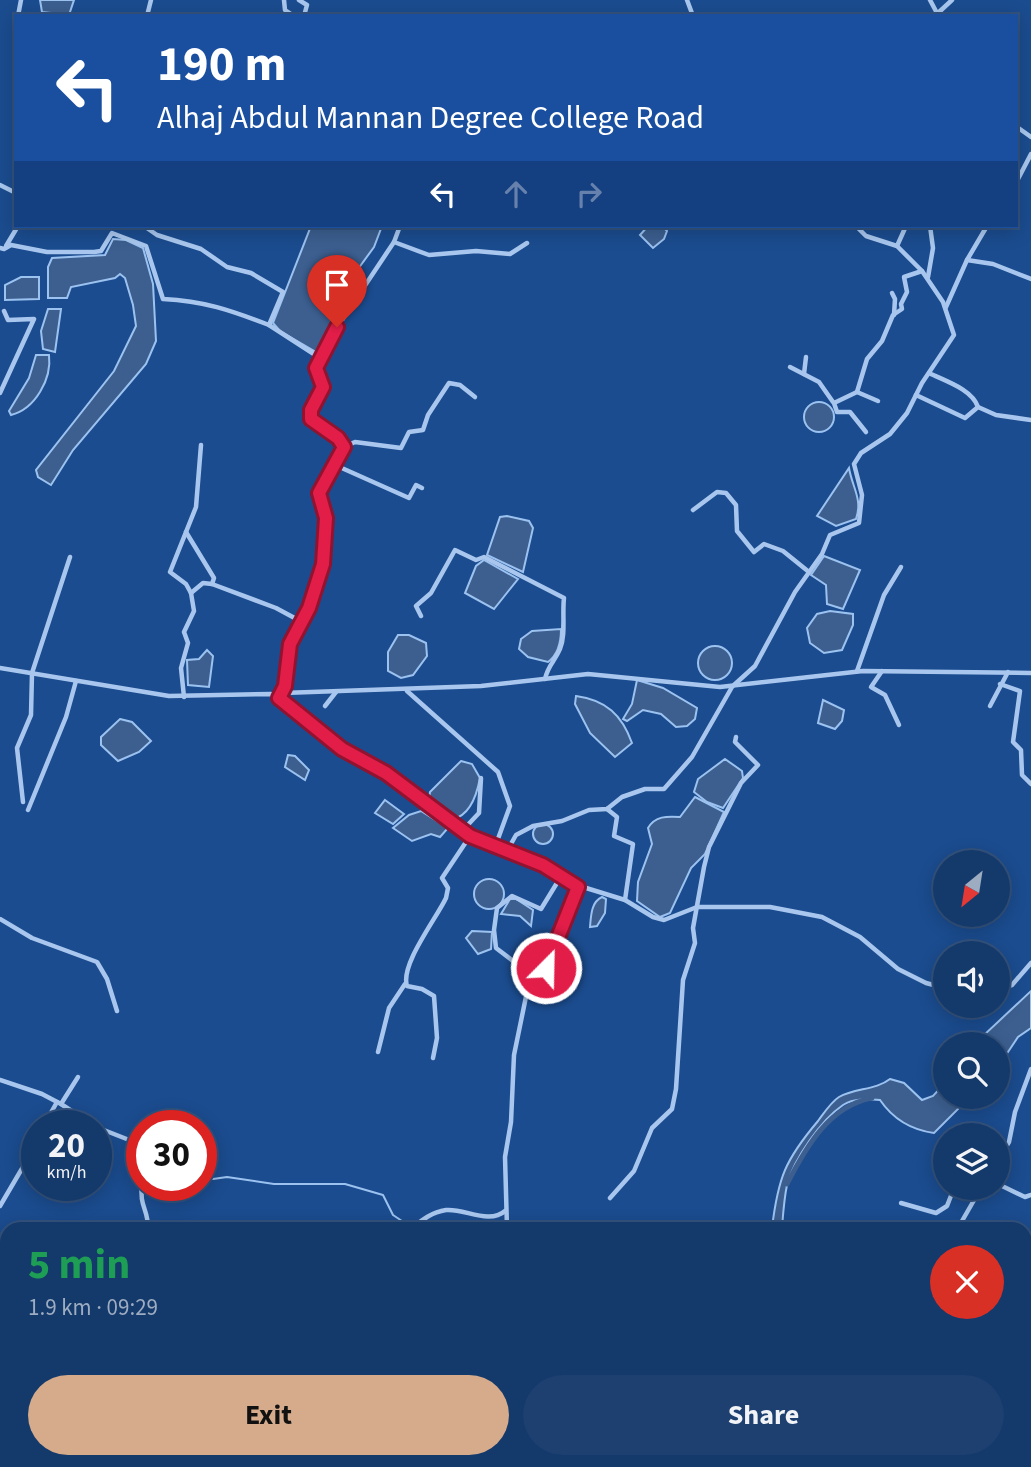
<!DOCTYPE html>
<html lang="en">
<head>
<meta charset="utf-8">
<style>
	body { margin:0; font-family:"Source Sans 3",sans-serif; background:#1d4071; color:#f1f3f6; height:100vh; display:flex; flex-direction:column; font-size:26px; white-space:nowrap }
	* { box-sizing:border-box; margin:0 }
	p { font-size:23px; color:#9dacc1 }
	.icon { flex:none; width:38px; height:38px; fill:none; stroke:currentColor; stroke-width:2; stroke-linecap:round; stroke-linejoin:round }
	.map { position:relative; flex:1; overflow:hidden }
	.side { position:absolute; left:0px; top:1222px; width:1032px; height:247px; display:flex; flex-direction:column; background:#14396b; border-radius:21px 21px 0 0; box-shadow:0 4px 18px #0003,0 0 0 2px #33537e }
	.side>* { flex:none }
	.banner { position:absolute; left:14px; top:14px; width:1004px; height:214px; border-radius:0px; box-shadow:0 4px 18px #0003,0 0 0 2px #33537e; background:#1a4fa0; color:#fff; overflow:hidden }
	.needle { width:46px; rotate:210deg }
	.controls { position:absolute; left:933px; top:850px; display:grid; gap:14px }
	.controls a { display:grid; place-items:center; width:77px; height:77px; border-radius:50%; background:#14396b; box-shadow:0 4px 18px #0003,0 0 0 2px #33537e; font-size:35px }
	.speed { position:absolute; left:21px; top:1110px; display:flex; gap:14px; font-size:35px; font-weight:700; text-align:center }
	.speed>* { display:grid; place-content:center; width:91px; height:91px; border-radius:50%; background:#14396b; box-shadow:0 4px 18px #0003,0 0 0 2px #33537e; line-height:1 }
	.speed small { font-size:18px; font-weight:400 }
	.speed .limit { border:10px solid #d22; background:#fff; color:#111 }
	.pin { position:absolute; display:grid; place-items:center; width:60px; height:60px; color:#fff; margin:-72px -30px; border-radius:50% 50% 50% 0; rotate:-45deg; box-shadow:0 0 7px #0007 }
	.pin .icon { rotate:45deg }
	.me { position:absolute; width:77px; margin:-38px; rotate:23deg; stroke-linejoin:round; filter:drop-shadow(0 0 5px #0008) }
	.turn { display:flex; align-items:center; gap:24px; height:147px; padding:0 28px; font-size:32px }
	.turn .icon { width:91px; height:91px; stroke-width:2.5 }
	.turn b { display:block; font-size:49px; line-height:60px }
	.lanes { display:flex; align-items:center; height:66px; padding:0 28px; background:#0003; justify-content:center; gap:35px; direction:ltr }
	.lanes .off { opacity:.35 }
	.round { display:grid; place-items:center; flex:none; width:74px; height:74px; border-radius:37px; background:#1d4071 }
	.overview { display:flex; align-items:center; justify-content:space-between; height:119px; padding:0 28px }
	h1 { font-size:42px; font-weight:700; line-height:52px; color:#1e9e55 }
	.cta { display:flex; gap:14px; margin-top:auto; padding:14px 28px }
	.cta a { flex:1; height:80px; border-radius:42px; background:#d6ab8b; color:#111; font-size:28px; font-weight:700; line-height:80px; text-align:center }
	.cta a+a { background:#1d4071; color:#f1f3f6 }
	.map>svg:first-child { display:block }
	.water { fill:#3c5f90; stroke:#9cc2f0; stroke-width:2 }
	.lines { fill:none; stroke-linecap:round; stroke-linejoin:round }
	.stream { stroke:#9cc2f0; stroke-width:2 }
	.river { stroke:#3c5f90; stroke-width:5 }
	.minor { stroke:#a9c7ee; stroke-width:4.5 }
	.route-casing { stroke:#92132f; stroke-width:18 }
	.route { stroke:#e11d48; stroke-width:12 }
</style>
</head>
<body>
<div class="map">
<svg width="1031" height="1467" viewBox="0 0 1031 1467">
	<rect width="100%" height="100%" fill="#1b4c8f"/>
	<g class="water">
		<path d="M40 0H74L69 15 42 12Z"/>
		<path d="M311 226H382L374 247 353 276 347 300 336 313 325 341 316 352 280 331 273 323Z"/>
		<path d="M648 226H662L667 231 664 239 653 248 640 235Z"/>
		<path d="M113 239 126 240 143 248 153 284 156 341 146 364 73 450 51 485 38 477 36 470 114 371 136 326 133 305 125 278 120 274 115 278 71 287 67 298H48V267L52 258 105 255Z"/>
		<path d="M21 277H39V299L5 300V285Z"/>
		<path d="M48 309H61L55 352 43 349 41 331Z"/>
		<path d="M36 355H49C52 379 35 409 11 415L9 411 29 378Z"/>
		<circle cx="819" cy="417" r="15"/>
		<path d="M849 468C852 487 863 499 856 519L836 526 817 516Z"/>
		<path d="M507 516 529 521 533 528 523 572 487 555 500 517Z"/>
		<path d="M824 556 860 570 843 609 827 604 826 585 811 575Z"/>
		<path d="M484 560 518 579 494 609 465 593 476 566Z"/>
		<path d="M830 611 853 614V625L842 650 824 653 810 643 807 628 817 614Z"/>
		<path d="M561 629C561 641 559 654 548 662L528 657 519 649 521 639 532 631Z"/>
		<path d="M398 635H409L426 643 427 656 413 675 401 678 388 671V652Z"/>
		<circle cx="715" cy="663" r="17"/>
		<path d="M207 650 213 656 209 687 188 685 187 660 199 659Z"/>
		<path d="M637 680 663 688 697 708 695 719 687 726 676 727 661 714 643 710 627 721 623 719 632 704Z"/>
		<path d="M576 696C606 700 622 715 632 743L615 757 590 733 575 704Z"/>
		<path d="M823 700 844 710 842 721 835 729 818 723Z"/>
		<path d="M120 719 132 722 151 741 139 752 118 761 101 745V737Z"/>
		<path d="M288 755 295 756 309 770 305 780 285 767Z"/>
		<path d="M725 759 742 771 743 778 723 808 707 802 694 792 698 779Z"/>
		<path d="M461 761 472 764 480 778C477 794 471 815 453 819L429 798 430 792Z"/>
		<path d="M695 797 724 812 705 854 691 868 670 913 660 917 637 901 638 882 652 844 648 828C655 816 667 816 680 817Z"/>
		<path d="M385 800 404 814 393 824 375 813Z"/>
		<path d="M421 811 448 828 440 837 431 834 412 841 393 828 409 815Z"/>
		<circle cx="543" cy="834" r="10"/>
		<circle cx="489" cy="894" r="15"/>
		<path d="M602 897 606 899 605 913 597 926 590 927C591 916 591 902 602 897Z"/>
		<path d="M510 899H516L533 910 531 926 520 916 501 914Z"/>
		<path d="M472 931 492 932 491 949 478 954 466 938Z"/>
		<path d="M1031 991V1028L1018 1037 998 1067V1045H980L984 1035Z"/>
		<path d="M890 1079 904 1083 922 1100 933 1096 945 1083V1097H970L934 1133C912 1130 893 1119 880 1100 869 1099 854 1098 843 1105 821 1120 794 1159 787 1185 784 1199 783 1215 782 1228H772C778 1178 785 1160 818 1121 824 1113 831 1102 839 1097 855 1088 876 1090 890 1079Z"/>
	</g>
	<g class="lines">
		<g class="stream">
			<path d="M201 1174 213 1179 227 1177 274 1184H345L383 1195 393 1215 405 1223V1228"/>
			<path d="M138 1187 165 1193 171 1185"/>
		</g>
		<path class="river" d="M787 1184C806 1147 829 1106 872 1098"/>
		<g class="minor">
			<path d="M284 0 285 10 294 16"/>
			<path d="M299 0 307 5 304 16"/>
			<path d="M687 0 693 16"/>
			<path d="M930 0 938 15"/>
			<path d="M938 13 952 0"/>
			<path d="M18 16 21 0"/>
			<path d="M147 16 151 0"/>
			<path d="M16 22V28"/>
			<path d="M1017 127 1031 137"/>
			<path d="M1017 181 1031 154"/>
			<path d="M0 185 16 193"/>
			<path d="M394 242 429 255 476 251 510 254 527 243"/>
			<path d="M6 246 18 226"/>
			<path d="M897 246 906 226"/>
			<path d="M0 248 4 249 11 245 47 252H94L101 251 112 233 146 246 163 299C204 301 230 310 269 325L283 292 251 273 227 267 201 249 157 235 144 226"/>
			<path d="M967 260 993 264 1031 279"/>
			<path d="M928 277 933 248 930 226"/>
			<path d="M892 293 895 299 894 315"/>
			<path d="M946 307 967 260 987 226"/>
			<path d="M269 325 320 358"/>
			<path d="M790 367 819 382 833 402"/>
			<path d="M929 373C945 381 972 389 978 407"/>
			<path d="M804 374 806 357"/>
			<path d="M857 392 878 401"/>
			<path d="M0 393 34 319 8 320 4 311"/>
			<path d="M916 395 965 418 978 407 996 415 1031 420"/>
			<path d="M866 432 850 412H837L834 403 857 392 867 359 882 341 893 315 902 309 901 304 907 292 904 277 922 271"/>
			<path d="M344 447 355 442 401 448 409 432 423 430 428 415 449 383 460 385 475 397"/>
			<path d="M335 465 409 498 416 485 422 488"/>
			<path d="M693 510 717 492 726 493 736 505 737 531 754 552 764 544 783 551 809 572"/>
			<path d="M186 532 214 578 212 584"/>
			<path d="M191 593 203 583 212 584 276 608 302 622"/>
			<path d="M421 616 416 606 431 593 455 550 476 560 484 557 564 598C562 615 566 634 560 649 555 661 548 665 545 679"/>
			<path d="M0 668 169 696 271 694 342 749 386 773 470 836 543 865 570 883 625 900 653 917 664 920 697 907H770L822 917 860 937 898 969 926 983 945 988"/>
			<path d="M857 671 884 595 901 567"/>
			<path d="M882 671 871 687 885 695 899 725"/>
			<path d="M1000 684 1020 691 1013 742 1021 750 1022 775 1031 784"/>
			<path d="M734 685 755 666 795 592 822 554 830 535 859 523 862 495 854 464 861 453 890 434 907 413 922 383 954 335 943 302 922 271 897 246 866 236 856 226"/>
			<path d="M407 691 498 772 510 806 495 847"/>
			<path d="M283 693 481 686 588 674 720 687 863 671 1031 673"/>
			<path d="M184 697 181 668 188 643 184 632 194 611 191 593 186 584 170 572 196 507 201 445"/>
			<path d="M279 699 285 686 290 644 309 608 323 564 326 518 319 493 344 447 338 438 311 419V410L323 388 316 368 328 341 394 242 400 226"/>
			<path d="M325 706 336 692"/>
			<path d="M990 706 1008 672"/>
			<path d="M23 802 17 748 31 715 32 673 70 557"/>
			<path d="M607 809 617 817 614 836 633 844 625 900"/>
			<path d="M28 810 66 717 76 681"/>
			<path d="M463 830 479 813 481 778"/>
			<path d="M507 851 516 835 533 826 562 821 589 810 607 809 622 797 645 789H664L692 757 732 687"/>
			<path d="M0 919 32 938 97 962 107 979 117 1011"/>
			<path d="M521 967 524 962 544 969 548 966 578 887"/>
			<path d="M998 989 1012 985 1031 963"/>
			<path d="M378 1052 389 1008 405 984"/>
			<path d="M433 1058 437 1038 434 996 422 989 407 986C400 965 436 919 446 898L448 888 442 878 470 836"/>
			<path d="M78 1077 61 1104 93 1125"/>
			<path d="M0 1080 42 1094 61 1104"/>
			<path d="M44 1125 57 1102"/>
			<path d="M96 1127 142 1145"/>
			<path d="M998 1160 1009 1142 1015 1112 1031 1069"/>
			<path d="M142 1183C139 1207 148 1208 148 1228"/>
			<path d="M998 1184 1025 1197 1031 1195"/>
			<path d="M610 1198 634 1171 652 1128 672 1109 676 1089 683 980 695 943 693 928 704 867 709 847 741 783 758 765 735 742 736 737"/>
			<path d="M901 1203 936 1213 947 1206 954 1188"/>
			<path d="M0 1206 37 1143"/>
			<path d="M412 1228C422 1220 432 1212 446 1210 464 1208 489 1225 505 1211"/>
			<path d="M507 1228 505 1157 511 1122 514 1055 528 987 521 967 496 948 494 930 497 908 512 896 541 909 560 878"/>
			<path d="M958 1228 981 1188"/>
			<path d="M0 1418 7 1399"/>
			<path d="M0 1459 3 1467"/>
			<path d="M525 1461 531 1467"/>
			<path d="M301 1467 306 1461"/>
			<path d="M788 1467 789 1461"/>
			<path d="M942 1467 944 1461"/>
		</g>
	</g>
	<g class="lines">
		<g class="route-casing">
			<path id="route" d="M337 327 316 368 323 387 311 410V419L338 438 344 447 319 493 326 518 323 564 309 608 290 644 285 686 279 698 342 749 386 773 470 836 543 865 578 887 546 968"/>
		</g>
		<use href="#route" class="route"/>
	</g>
</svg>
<div class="controls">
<a><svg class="needle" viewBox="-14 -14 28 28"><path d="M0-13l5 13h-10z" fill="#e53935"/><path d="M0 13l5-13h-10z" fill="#9dacc1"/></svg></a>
<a><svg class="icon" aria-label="sound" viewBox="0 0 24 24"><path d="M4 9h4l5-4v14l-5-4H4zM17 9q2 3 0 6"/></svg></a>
<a><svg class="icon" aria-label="search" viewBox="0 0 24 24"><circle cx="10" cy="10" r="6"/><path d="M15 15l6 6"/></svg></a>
<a><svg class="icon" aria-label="layers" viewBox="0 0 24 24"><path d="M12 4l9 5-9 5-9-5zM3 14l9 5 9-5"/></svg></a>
</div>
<div class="speed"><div>20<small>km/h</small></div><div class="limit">30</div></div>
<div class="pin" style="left:337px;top:327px;background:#d93025"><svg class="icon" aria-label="arrive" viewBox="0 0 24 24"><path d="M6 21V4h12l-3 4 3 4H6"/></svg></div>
<svg class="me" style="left:546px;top:968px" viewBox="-20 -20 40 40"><circle r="17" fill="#e11d48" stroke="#fff" stroke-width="3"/><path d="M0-11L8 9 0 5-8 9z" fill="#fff"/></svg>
<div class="banner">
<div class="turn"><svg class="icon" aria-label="left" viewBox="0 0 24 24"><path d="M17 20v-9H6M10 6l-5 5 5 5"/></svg><div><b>190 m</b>Alhaj Abdul Mannan Degree College Road</div></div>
<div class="lanes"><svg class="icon" aria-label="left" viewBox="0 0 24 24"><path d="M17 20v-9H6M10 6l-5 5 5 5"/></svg><svg class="icon off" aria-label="ahead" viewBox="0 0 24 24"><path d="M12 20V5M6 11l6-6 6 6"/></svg><svg class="icon off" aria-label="right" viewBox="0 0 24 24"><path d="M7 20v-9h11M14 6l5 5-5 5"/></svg></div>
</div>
<section class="side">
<div class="overview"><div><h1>5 min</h1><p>1.9 km · 09:29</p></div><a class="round" style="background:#d93025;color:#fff"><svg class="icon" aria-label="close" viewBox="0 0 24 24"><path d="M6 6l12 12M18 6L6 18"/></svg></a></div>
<div class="cta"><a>Exit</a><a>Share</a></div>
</section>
</div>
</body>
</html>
